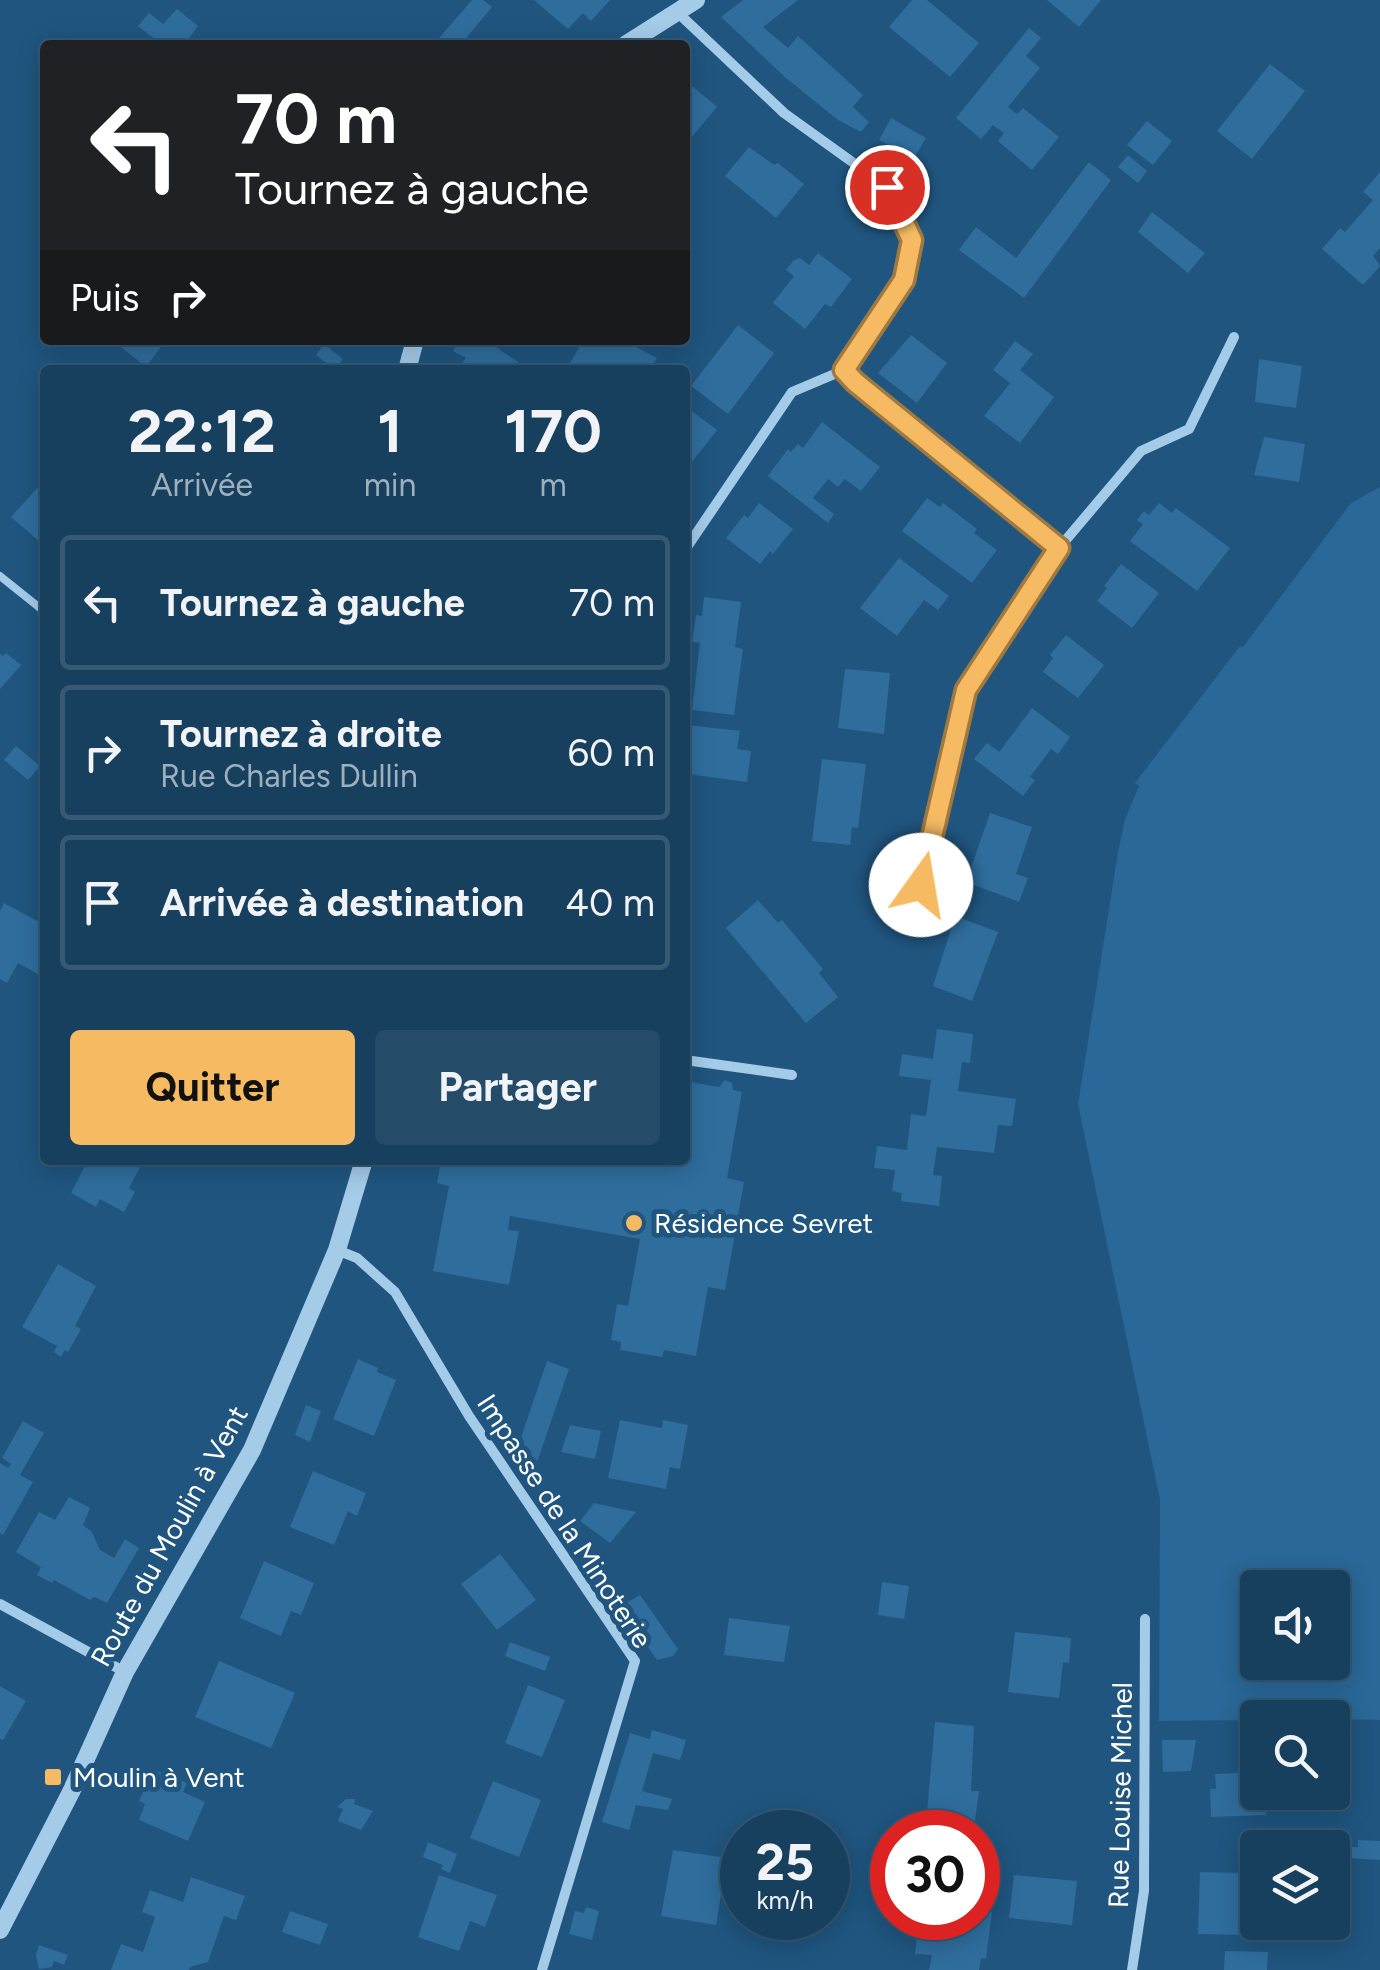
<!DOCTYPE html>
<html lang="fr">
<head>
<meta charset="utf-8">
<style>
	body { margin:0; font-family:Figtree,sans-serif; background:#244b68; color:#f1f3f6; height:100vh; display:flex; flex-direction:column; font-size:38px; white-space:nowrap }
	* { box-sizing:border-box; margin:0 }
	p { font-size:32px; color:#9eafbd }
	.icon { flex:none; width:55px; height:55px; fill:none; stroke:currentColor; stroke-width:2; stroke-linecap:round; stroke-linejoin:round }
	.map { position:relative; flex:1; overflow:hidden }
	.panel { position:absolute; left:40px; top:365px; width:650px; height:800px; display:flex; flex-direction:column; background:#17405f; border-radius:10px; box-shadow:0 5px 25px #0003,0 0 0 2px #365974 }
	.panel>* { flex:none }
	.guide { position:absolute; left:40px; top:40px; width:650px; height:305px; border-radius:10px; box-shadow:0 5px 25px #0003,0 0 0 2px #365974; background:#202124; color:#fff; overflow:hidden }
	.tools { position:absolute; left:1240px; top:1570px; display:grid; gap:20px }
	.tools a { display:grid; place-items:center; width:110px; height:110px; border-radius:10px; background:#17405f; box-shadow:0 5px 25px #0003,0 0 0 2px #365974; font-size:50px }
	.speed { position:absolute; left:720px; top:1810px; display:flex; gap:20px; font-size:50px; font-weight:700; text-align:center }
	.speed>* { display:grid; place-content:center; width:130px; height:130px; border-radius:50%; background:#17405f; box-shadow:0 5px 25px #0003,0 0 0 2px #365974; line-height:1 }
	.speed small { font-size:25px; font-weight:400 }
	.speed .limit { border:15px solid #d22; background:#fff; color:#111 }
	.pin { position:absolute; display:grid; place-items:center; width:85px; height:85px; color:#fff; margin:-42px; border:5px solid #fff; border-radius:50%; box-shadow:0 2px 10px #0007 }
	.me { position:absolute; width:110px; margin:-55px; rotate:13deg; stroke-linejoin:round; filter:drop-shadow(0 0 8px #0008) }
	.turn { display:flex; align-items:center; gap:35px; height:210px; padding:0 30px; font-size:45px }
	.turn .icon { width:130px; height:130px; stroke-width:2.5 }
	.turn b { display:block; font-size:70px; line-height:85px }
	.then { display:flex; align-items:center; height:95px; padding:0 30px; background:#0003; gap:20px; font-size:38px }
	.eta { display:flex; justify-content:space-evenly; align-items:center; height:170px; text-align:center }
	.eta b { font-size:60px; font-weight:700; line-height:70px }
	.action { display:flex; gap:20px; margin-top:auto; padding:20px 30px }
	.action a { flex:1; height:115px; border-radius:10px; background:#f6ba63; color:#111; font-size:40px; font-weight:700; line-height:115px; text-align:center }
	.action a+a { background:#244b68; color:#f1f3f6 }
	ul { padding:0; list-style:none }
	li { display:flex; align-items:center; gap:30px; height:135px; margin:0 20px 15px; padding:0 10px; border:5px solid #365974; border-radius:10px }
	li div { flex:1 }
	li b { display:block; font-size:38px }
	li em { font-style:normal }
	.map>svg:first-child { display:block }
	.green { fill:#296898; fill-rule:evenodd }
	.building { fill:#2f6d9d }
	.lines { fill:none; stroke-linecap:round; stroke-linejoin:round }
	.service { stroke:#a4cbe8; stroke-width:8 }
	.minor { stroke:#a4cbe8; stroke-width:10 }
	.tertiary { stroke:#a4cbe8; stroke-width:18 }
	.route-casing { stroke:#a07940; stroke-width:25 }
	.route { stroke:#f6ba63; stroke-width:18 }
	.poi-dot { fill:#f6ba63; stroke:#1f557f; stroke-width:4 }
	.labels { text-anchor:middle; stroke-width:10; stroke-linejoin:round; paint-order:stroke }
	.poi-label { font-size:28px; fill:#fff; stroke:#1f557f; text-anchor:start }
	.street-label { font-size:28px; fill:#fff; stroke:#1f557f }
</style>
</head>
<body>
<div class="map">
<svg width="1380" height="1970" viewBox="0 0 1380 1970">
	<rect width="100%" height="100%" fill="#1f557f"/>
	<path class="green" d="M1380 487V1720L1258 1718 1257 1720 1159 1721 1160 1500 1078 1104 1118 852 1125 819 1139 786 1135 783 1240 646 1243 647 1351 503ZM1258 1588H1332V1662H1258Z"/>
	<g class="building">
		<path d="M472 0H483L492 7 467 37 471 42 468 45H433Z"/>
		<path d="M534 0H610L591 21 583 13 568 29Z"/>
		<path d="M743 0H798L763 27 788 48 798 36 863 95 853 107 869 122 861 132 838 120 786 78 721 17Z"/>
		<path d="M912 0H927L979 43 950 77 889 27Z"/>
		<path d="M1047 0H1101L1079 27Z"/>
		<path d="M177 9 198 26 184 45H162L138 26 149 13 163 24Z"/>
		<path d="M1029 28 1041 38 1026 56 1040 68 1008 107 1017 114 1023 108 1059 137 1032 170 998 141 1004 133 993 125 981 139 956 118Z"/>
		<path d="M1270 64 1305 91 1252 159 1217 131Z"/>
		<path d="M685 80 717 107 685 145Z"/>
		<path d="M891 118 926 138 914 158 879 140Z"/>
		<path d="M1147 121 1172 141 1153 165 1127 145Z"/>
		<path d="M749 147 774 165 778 163 804 184 776 218 725 176Z"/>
		<path d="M1128 155 1147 171 1138 183 1118 167Z"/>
		<path d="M1089 162 1111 180 1024 298 959 250 976 227 1016 258Z"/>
		<path d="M1380 172V248L1373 256 1380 266 1363 285 1322 249 1340 228 1345 232 1373 200 1363 192Z"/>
		<path d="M1152 212 1205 253 1188 273 1138 232Z"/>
		<path d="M818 253 852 279 831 307 825 304 805 329 773 303 794 276 786 270 794 260 800 258 809 265Z"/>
		<path d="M738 325 774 353 728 414 691 386Z"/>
		<path d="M911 335 947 363 917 403 878 373Z"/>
		<path d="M112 340H166L146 367Z"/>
		<path d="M459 340H486L522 365 520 370H457L466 358 453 351Z"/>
		<path d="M583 340H623L657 358 649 370H574L568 367Z"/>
		<path d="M1015 341 1033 354 1020 370 1054 397 1020 443 984 416 1010 383 993 370Z"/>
		<path d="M324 344 343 359 335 370 316 355Z"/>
		<path d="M1259 359 1302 366 1296 408 1255 402Z"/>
		<path d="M685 406 717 430 685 471Z"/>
		<path d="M822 422 880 467 861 491 845 479 838 487 828 479 813 498 834 514 828 523 768 476 788 449 791 452 798 444 803 448Z"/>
		<path d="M1264 437 1305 444 1299 482 1254 475Z"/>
		<path d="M41 484 45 488V538L43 537 39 541 11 517Z"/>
		<path d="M927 498 940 507 943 503 977 529 974 533 997 550 972 583 902 531Z"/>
		<path d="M759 503 793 529 773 554 770 551 760 564 726 538 744 515 748 518Z"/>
		<path d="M1159 503 1172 513 1176 508 1230 548 1197 591 1130 541 1143 524 1137 520 1144 511 1149 515Z"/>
		<path d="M899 558 949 596 938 610 924 600 897 636 860 608Z"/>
		<path d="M1121 564 1159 593 1132 628 1097 601 1107 588 1104 586Z"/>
		<path d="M704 597 741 602 735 647 743 649 734 715 692 710 700 643 692 642 696 615 702 616Z"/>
		<path d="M1066 635 1104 665 1078 698 1043 672 1053 658 1050 655Z"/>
		<path d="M6 653 21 665 0 689V654L3 656Z"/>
		<path d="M845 669 890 673 884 734 838 728Z"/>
		<path d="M1032 708 1070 737 1058 754 1051 749 1030 777 1035 780 1023 796 974 759 987 743 999 752Z"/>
		<path d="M689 725 740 731 737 749 751 751 747 782 688 774 691 754H685V750Z"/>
		<path d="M16 746 40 766 28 780 4 760Z"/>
		<path d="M822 759 866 764 858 828 852 827 850 845 812 841Z"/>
		<path d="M990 813 1032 827 1016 874 1028 878 1019 902 966 882Z"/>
		<path d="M758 900 778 923 782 920 802 944 823 969 819 973 838 997 806 1023 726 928Z"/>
		<path d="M4 903 45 925V978L18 963 7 983 0 979V911Z"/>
		<path d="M955 916 998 932 972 1001 933 986Z"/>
		<path d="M937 1029 973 1034 970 1063 962 1062 958 1091 1016 1099 1012 1126 998 1125 994 1153 937 1147 933 1175 942 1176 939 1206 901 1201 902 1193 892 1191 895 1170 874 1168 877 1146 907 1150 911 1114 926 1116 931 1080 899 1076 902 1054 933 1059Z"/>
		<path d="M725 1080 732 1083 733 1090 742 1092 727 1178 744 1182 725 1290 708 1287 696 1356 664 1350 662 1357 620 1350 621 1342 611 1340 617 1304 628 1306 640 1239 510 1216 508 1230 519 1231 509 1285 433 1271 449 1186 437 1183 441 1160H623L653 1165 654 1160H685V1081L719 1087Z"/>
		<path d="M88 1160H144L129 1188 135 1192 124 1212 100 1199 96 1207 71 1193Z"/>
		<path d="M58 1264 96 1286 75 1326 81 1329 68 1352 65 1350 61 1357 54 1352 57 1346 22 1327Z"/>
		<path d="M358 1359 378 1368 377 1372 396 1380 374 1436 333 1419Z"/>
		<path d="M547 1361 569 1369 534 1471 514 1458Z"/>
		<path d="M306 1405 321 1411 310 1442 295 1435Z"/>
		<path d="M620 1420 662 1428 663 1420 688 1425 680 1469 670 1467 666 1489 608 1478Z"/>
		<path d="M23 1421 44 1433 20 1475 33 1482 3 1535 0 1533V1463L8 1468 11 1464 2 1458Z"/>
		<path d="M570 1425 601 1431 595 1459 561 1452Z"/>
		<path d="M313 1471 366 1493 357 1516 348 1511 334 1545 290 1527Z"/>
		<path d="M69 1497 90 1508 83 1525 92 1532 100 1550 114 1558 125 1539 139 1548 107 1603 94 1597 90 1600 54 1580 52 1583 37 1575 41 1567 16 1552 39 1512 55 1520Z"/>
		<path d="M594 1503 636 1512 610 1543 580 1521Z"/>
		<path d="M500 1554 536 1600 497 1630 461 1584Z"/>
		<path d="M264 1561 314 1583 301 1615 291 1611 281 1636 240 1618Z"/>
		<path d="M882 1582 909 1586 904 1619 878 1615Z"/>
		<path d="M640 1595 678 1649 673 1656 657 1660 620 1607Z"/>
		<path d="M729 1618 790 1626 784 1662 724 1655Z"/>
		<path d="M1015 1632 1071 1638 1069 1663 1063 1662 1059 1698 1008 1692Z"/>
		<path d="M510 1642 550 1657 545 1671 505 1656Z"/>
		<path d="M219 1661 295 1693 271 1748 195 1717Z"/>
		<path d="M528 1685 565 1700 542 1757 505 1743Z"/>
		<path d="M0 1686 26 1701 3 1740 0 1739Z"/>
		<path d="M935 1722 974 1726 971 1791H979L974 1828 926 1823Z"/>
		<path d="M652 1730 686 1740 680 1760 653 1753 642 1791 672 1799 668 1810 636 1805 629 1830 602 1822 630 1733 650 1739Z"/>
		<path d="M1162 1740H1196L1191 1771 1163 1772Z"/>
		<path d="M153 1769 187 1783 183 1792 205 1802 188 1841 139 1820 145 1804 139 1801Z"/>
		<path d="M1258 1772V1792H1265L1266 1815 1211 1817 1210 1789H1216L1215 1774Z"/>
		<path d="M493 1781 541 1800 519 1857 470 1838Z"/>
		<path d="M346 1799H355L354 1804 373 1811 361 1830 338 1821 343 1809 337 1807Z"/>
		<path d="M1358 1840 1380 1841V1860L1348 1858V1847H1358Z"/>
		<path d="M428 1842 457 1854 450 1873 441 1869 443 1865 423 1857Z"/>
		<path d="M673 1850 727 1858 716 1925 661 1916Z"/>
		<path d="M1200 1872 1244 1873 1243 1935 1198 1934Z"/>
		<path d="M439 1875 497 1895 485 1927 470 1921 459 1951 418 1937Z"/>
		<path d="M1014 1875 1077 1881 1072 1925 1009 1918Z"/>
		<path d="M191 1877 245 1896 236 1920 224 1916 208 1962 190 1967 189 1970H111L121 1944 143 1952 155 1917 142 1912 150 1890 183 1902Z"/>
		<path d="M586 1907 599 1911 592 1940 569 1934 575 1911 584 1913Z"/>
		<path d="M978 1910 992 1912 986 1959 981 1958 979 1970H929L932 1955 915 1954 919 1921 933 1923V1918H978Z"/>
		<path d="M290 1911 328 1924 320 1945 282 1932Z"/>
		<path d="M39 1945 68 1955 64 1965 54 1961 52 1967 39 1969 36 1955Z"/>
		<path d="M1225 1951 1268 1952 1267 1970H1224Z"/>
	</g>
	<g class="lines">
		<path class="service" d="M0 576 45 612"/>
		<g class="minor">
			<path d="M677 12 784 113 887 187 912 240 904 281 844 370 792 392 685 550"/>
			<path d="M844 370 855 382 1059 548 966 689 921 885"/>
			<path d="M1059 548 1141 451 1189 429 1234 337"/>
			<path d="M685 1060 792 1075"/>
			<path d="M337 1250 357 1258 395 1292 469 1416 635 1661 542 1970"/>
			<path d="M0 1604 125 1672"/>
			<path d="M1132 1970 1144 1891 1145 1619"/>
		</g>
		<g class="tertiary">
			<path d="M625 45 696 0"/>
			<path d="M407 370 415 340"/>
			<path d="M0 1930 71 1792 125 1672 252 1450 337 1250 364 1160"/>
		</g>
	</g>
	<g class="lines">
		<g class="route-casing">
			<path id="route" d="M887 187 912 240 904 280 844 370 855 382 1059 548 966 690 921 885"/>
		</g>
		<use href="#route" class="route"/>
	</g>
	<g class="poi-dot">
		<circle cx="634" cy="1223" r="10"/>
		<rect x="43" y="1767" width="20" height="20" rx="5"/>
	</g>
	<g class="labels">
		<g class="poi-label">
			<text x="654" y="1233">Résidence Sevret</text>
			<text x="73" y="1787">Moulin à Vent</text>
		</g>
		<g class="street-label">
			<text transform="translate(565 1521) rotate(57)" y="10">Impasse de la Minoterie</text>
			<text transform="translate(169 1536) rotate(-61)" y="10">Route du Moulin à Vent</text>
			<text transform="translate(1120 1795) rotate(-89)" y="10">Rue Louise Michel</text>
		</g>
	</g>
</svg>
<div class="tools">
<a><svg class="icon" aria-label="sound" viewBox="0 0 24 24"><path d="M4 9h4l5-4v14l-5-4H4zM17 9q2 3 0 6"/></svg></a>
<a><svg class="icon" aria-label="search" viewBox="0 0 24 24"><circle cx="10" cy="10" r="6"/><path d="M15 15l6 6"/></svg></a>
<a><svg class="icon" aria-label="layers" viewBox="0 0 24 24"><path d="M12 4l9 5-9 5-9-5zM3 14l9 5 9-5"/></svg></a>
</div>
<div class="speed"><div>25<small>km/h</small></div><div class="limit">30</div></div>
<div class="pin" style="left:887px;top:187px;background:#d93025"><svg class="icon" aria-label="arrive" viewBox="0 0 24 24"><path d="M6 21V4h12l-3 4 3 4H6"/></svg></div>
<svg class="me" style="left:921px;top:885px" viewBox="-20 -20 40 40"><circle r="19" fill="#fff"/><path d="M0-13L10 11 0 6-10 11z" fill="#f6ba63"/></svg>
<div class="guide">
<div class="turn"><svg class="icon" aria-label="left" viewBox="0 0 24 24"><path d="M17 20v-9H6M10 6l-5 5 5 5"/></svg><div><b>70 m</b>Tournez à gauche</div></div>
<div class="then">Puis<svg class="icon" aria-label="right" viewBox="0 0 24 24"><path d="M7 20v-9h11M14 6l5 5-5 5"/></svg></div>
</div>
<section class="panel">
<div class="eta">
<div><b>22:12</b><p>Arrivée</p></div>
<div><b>1</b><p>min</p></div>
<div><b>170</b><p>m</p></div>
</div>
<ul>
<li><svg class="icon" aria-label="left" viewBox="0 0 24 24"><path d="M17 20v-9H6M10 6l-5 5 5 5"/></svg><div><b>Tournez à gauche</b></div><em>70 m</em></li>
<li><svg class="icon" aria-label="right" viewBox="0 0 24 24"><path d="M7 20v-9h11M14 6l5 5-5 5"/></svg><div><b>Tournez à droite</b><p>Rue Charles Dullin</p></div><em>60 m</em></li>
<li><svg class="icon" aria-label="arrive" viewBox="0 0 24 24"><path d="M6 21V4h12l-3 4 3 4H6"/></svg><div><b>Arrivée à destination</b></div><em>40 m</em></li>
</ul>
<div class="action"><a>Quitter</a><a>Partager</a></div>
</section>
</div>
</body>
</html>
